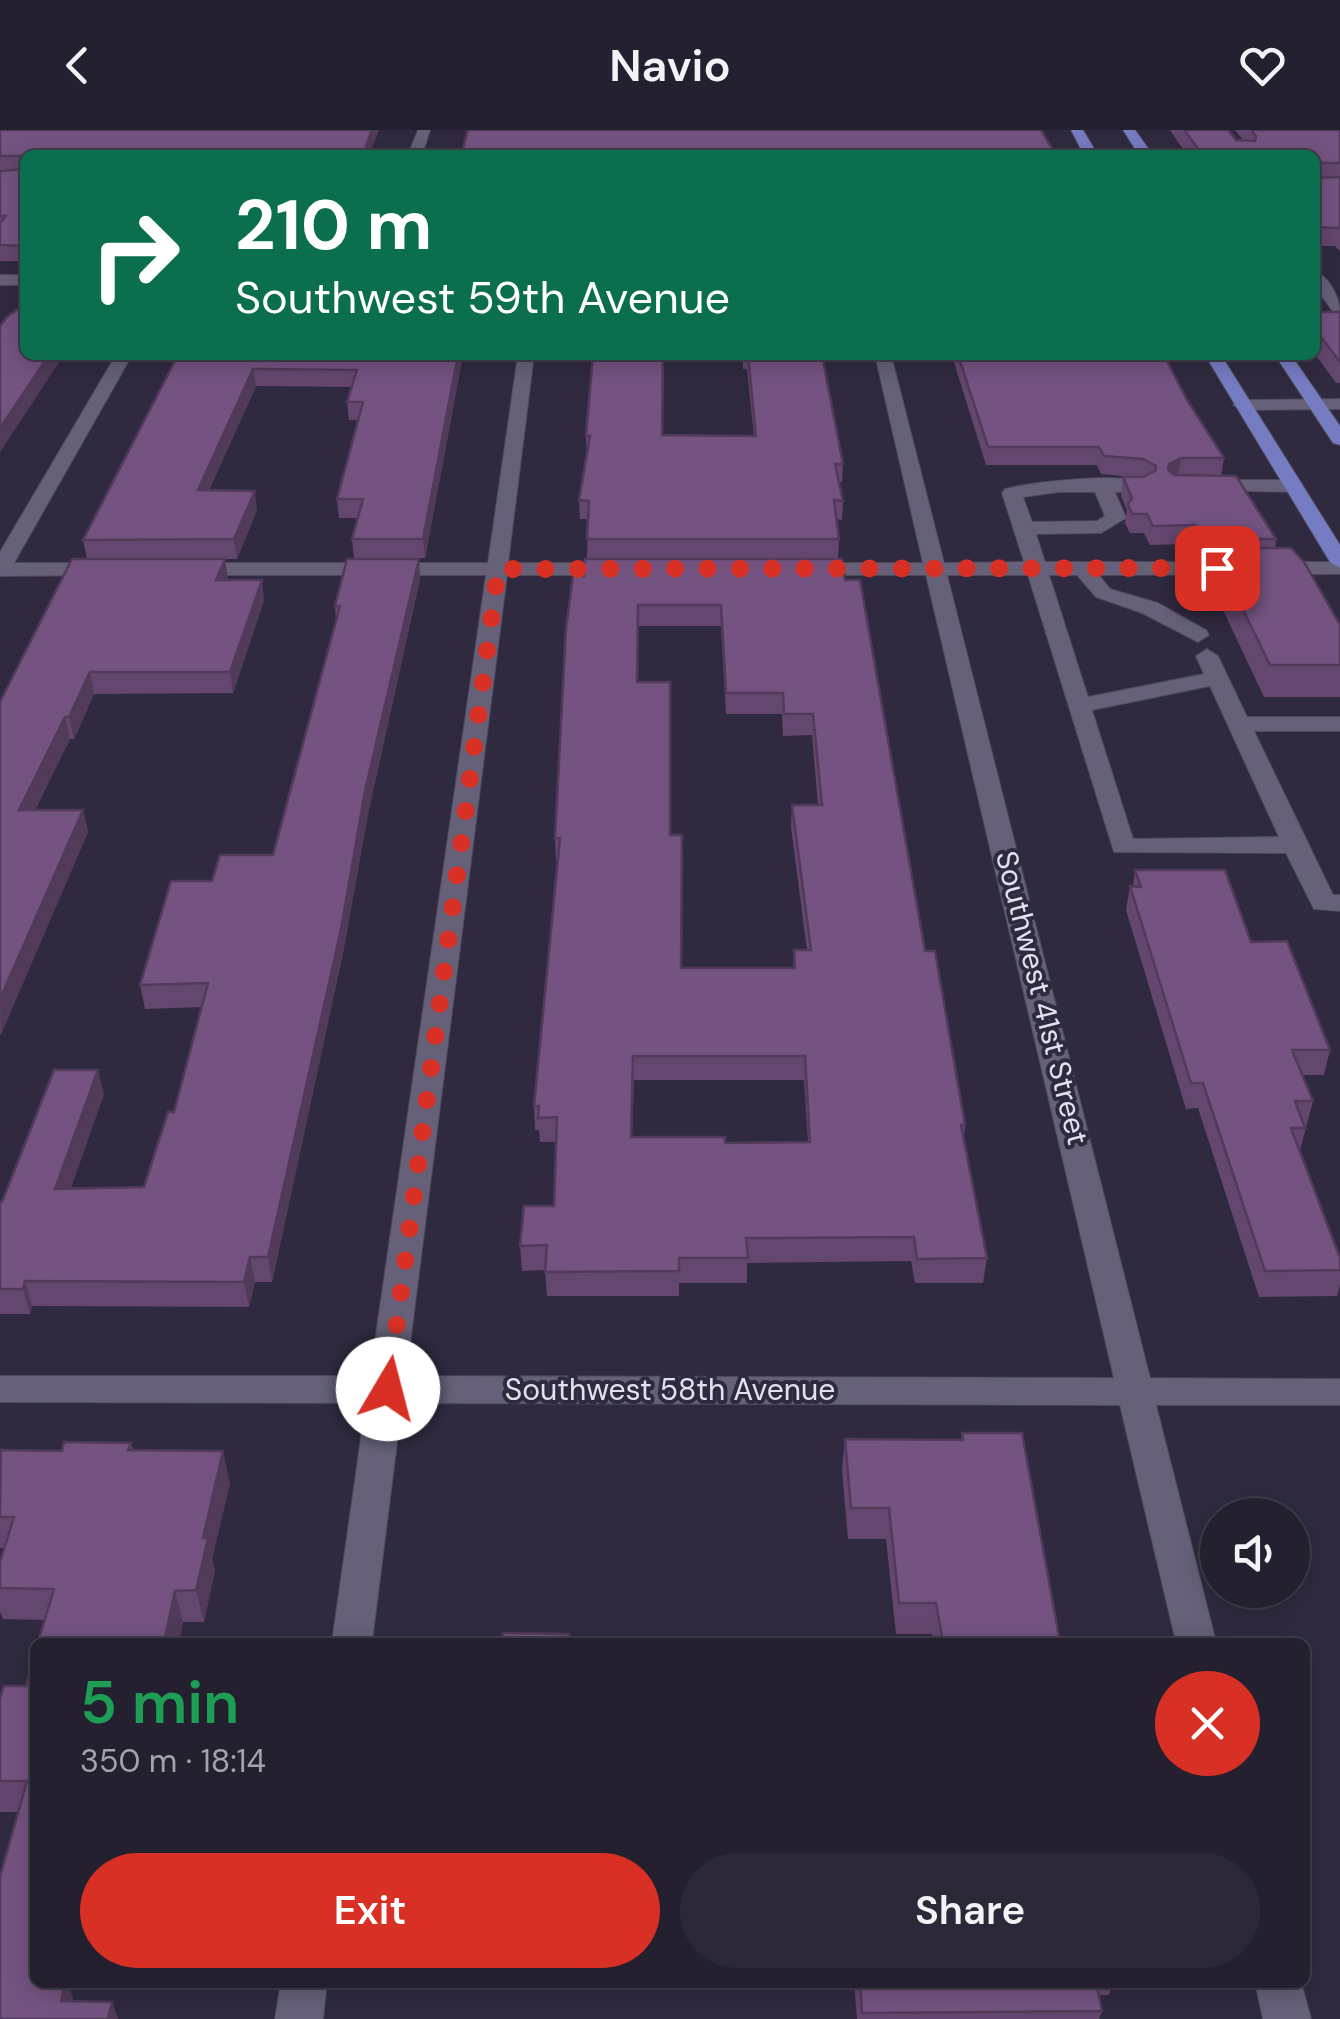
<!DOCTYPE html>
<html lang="en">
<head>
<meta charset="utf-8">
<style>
	body { margin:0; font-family:"DM Sans",sans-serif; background:#2c2838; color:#f1f3f6; height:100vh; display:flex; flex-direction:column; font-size:38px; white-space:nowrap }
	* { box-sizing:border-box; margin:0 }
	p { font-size:32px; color:#a3a3ab }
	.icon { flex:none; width:55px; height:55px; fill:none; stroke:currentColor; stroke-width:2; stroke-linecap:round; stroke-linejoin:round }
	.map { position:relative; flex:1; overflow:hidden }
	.details { position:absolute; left:30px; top:1508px; width:1280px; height:350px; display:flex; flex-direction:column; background:#242030; border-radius:15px; box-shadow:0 5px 25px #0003,0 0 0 2px #413e4c }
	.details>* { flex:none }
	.top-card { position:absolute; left:20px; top:20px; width:1300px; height:210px; border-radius:15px; box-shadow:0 5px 25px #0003,0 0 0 2px #413e4c; background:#0b6e4f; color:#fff; overflow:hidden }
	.fabs { position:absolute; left:1200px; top:1368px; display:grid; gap:20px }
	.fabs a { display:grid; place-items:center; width:110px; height:110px; border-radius:50%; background:#242030; box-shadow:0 5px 25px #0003,0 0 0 2px #413e4c; font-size:50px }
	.pin { position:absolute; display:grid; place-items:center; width:85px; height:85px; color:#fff; margin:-42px; border-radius:20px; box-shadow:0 5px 15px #0006 }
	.me { position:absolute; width:110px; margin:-55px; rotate:8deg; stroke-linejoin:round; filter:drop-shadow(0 0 8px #0008) }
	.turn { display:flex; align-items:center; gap:35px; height:210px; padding:0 50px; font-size:45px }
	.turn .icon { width:130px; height:130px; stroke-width:2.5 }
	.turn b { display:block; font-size:70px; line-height:85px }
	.round { display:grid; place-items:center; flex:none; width:105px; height:105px; border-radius:52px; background:#2c2838 }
	.headline { display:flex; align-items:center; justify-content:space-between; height:170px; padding:0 50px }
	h1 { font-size:60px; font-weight:600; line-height:75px; color:#1e9e55 }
	.cta { display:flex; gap:20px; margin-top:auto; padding:20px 50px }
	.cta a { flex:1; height:115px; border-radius:60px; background:#d93025; color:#fff; font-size:40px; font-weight:600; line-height:115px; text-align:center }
	.cta a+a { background:#2c2838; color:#f1f3f6 }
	header { display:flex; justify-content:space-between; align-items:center; height:130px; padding:0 50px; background:#242030; font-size:45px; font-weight:600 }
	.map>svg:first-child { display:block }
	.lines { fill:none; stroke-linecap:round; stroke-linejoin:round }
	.minor-casing { stroke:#4d485a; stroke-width:2 }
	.major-casing { stroke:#4d485a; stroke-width:2 }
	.minor { fill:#666079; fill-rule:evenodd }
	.major { fill:#767cc2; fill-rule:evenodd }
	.wall { fill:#64476f; fill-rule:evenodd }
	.shaded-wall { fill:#513a5a }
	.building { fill:#745381; stroke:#513a5a; stroke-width:2.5; fill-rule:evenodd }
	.route { stroke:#d93025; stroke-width:18; stroke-dasharray:0 32.4 }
	.labels { text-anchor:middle; stroke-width:8; stroke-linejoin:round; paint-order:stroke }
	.street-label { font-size:30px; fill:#e4e1ef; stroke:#302a40 }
</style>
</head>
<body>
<header><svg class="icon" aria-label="back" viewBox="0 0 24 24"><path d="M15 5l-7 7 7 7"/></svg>Navio<svg class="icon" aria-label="heart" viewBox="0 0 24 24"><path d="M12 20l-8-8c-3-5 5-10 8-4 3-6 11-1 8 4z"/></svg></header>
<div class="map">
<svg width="1340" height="1889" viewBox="0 0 1340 1889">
	<rect width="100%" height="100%" fill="#302a40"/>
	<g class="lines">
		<g class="minor-casing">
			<g id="minor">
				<path d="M418 0H430L422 25H408Z"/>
				<path d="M1315 141C1331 149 1340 168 1340 185L1334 183 1315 157Z"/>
				<rect x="0" y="145" width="25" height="10"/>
				<path d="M116 225H132L14 433H107L117 439 107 445 0 446V422Z"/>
				<path d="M518 225H534L508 433H622L632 439 622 445H507L406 1246 1114 1248 926 445H803L793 439 803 433H923L875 225H891L944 433 1024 432 1002 363 1005 359C1032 352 1130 340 1150 356L1140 362H1115L1126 388 1101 403 1036 404 1045 432H1340V444L1099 445 1110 459 1158 473 1206 500 1209 505 1198 512 1142 483 1096 467 1077 445H1049L1088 567 1204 544 1196 526 1207 519 1218 526 1247 587H1340V601H1254L1333 765H1340V781L1314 779 1286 723 1114 722 1028 445H947L1150 1248 1340 1249V1275H1156L1216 1512H1176L1120 1275 402 1273 372 1512H332L366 1273 0 1272V1246H370L486 445H188L178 439 188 433H488ZM1059 362H1095L1105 386 1097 391 1032 392 1023 367ZM1210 556 1279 707 1133 709 1092 580Z"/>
				<path d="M1340 269V279L1242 280 1233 275 1242 270Z"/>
				<path d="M1201 350H1293L1303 356 1293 362 1194 360 1191 356Z"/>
				<path d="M281 1852H327L323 1889H275Z"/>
				<path d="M1255 1852H1301L1311 1889H1263Z"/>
			</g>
		</g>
		<g class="major-casing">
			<g id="major">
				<path d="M1071 0H1083L1098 25H1084Z"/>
				<path d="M1123 0H1135L1153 25H1139Z"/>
				<path d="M1205 225H1221L1340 415V438L1330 432Z"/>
				<path d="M1275 225H1291L1340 296V315L1333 313Z"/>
			</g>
		</g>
		<use href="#minor" class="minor"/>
		<use href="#major" class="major"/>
	</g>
	<g class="wall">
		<path d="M0 0H379L369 25H25V131H0V41L22 40H0Z"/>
		<path d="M1170 0H1228L1236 10H1243L1235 0H1340V121L1335 116H1315V25H1187Z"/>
		<path d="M1315 182H1340V253H1336L1315 224Z"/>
		<path d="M178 225H463L425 428 354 429 352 409 358 388H339L337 369 358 290H349L347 272 352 257 256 256 209 360 257 380 237 429H87L83 410Z"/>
		<path d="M591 225H664L662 305 754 306 747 239H743V225H822L843 334 842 352H839L843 371 842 390 837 389 839 409 838 428H587L588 389H580L579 370 587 324 586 306 593 229H591Z"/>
		<path d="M945 225H1164L1187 270 1224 328 1221 346 1276 409 1275 418 1340 495V567H1264L1208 448 1211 428H1199L1192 414 1150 415 1144 403H1130L1125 393 1127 380 1121 366 1123 347H1133L1101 344 1097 335H986L953 229H946Z"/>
		<path d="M573 446 845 450 925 821 965 995 964 1007 987 1128 983 1153H915L911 1131 747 1133V1153H679V1166H547L545 1140 522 1141 520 1116 554 1076 556 1012H540L539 1000H535L534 976 557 730H556L555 708ZM638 496H721L726 584H782L783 606 812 605 818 675H792L791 697 807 820H794L793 838H681L670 705 638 552ZM634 950H804L808 1012 725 1013 632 1007Z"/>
		<path d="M420 449 368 684 343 823 272 1152H255L249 1177 32 1176 30 1184H0V1072H2L104 964 70 1059 144 1057 174 982 202 877 145 879 140 855 212 751 273 725 336 491 335 476Z"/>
		<path d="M264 470 233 563 94 564 74 609H70L35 680H83L88 702 0 905V572Z"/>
		<path d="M1135 740 1251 812 1330 920 1324 945H1302L1313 971 1300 1020 1340 1128V1155L1337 1166 1259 1167 1198 978 1186 979 1126 780 1130 756H1133Z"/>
		<path d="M962 1303 1060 1512H934L932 1504H896L886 1409H848L842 1340 845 1309 961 1310Z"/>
		<path d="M131 1313 133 1320 230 1353 212 1429 215 1440 204 1492H183L179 1512H38L45 1490 3 1489 0 1482V1432L4 1418H0V1323L62 1321Z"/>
		<path d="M26 1556 35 1852H67L74 1872H112L118 1889H0L18 1682H0V1569Z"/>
		<path d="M854 1852H1113L1109 1865H1099L1102 1881 1099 1889H857Z"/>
	</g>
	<g class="shaded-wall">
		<path d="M372 0H379L369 25H363Z"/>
		<path d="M49 225H64L0 322V298Z"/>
		<path d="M458 225H463L425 428 423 409Z"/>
		<path d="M253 239 256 256 201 379 198 360Z"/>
		<path d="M1181 328 1178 346 1166 353 1169 334Z"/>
		<path d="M255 361 257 380 237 429 234 409Z"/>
		<path d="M225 429 228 449 216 450Z"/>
		<path d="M419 429 420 449 368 684 343 823 272 1152 268 1127 365 661Z"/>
		<path d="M262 450 264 470 233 563 230 542Z"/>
		<path d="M90 542 94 564 74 609 69 587Z"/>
		<path d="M65 587 70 609 24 703 19 680Z"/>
		<path d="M83 680 88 702 1 905 0 869Z"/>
		<path d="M98 940 104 964 62 1084 55 1059Z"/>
		<path d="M250 1127 255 1152 249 1177 244 1152Z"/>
		<path d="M25 1151 32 1176 30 1184 23 1159Z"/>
		<path d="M223 1321 230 1353 212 1429 215 1440 204 1492 196 1460 203 1408Z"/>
		<path d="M175 1461 183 1492 179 1512H164Z"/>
		<path d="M50 1852H67L77 1879 68 1889Z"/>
		<path d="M112 1872 118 1889H108Z"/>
	</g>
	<g class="building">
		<path d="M0 0H372L363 25H25V29L22 26H0Z"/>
		<path d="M468 0H1041L1056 25H461Z"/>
		<path d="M1184 0H1228L1236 10 1255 11 1256 6 1251 0H1340V33H1318L1315 36V25H1203Z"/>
		<path d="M1315 38 1318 48 1340 47V98L1315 97Z"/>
		<path d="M25 39V116L0 115V93L6 86H0V41Z"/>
		<path d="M25 174V225H49L0 298V196L8 186Z"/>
		<path d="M1315 182H1340V232L1315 199Z"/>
		<path d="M178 225H458L423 409H352L363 369H337L363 272H347L357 240 253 239 198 360 255 361 234 409 83 410Z"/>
		<path d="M593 225H663L662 305 756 306 748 225H822L843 334H835L843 371 834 370 839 409H587L589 371 579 370 590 306H586Z"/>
		<path d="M958 225H1164L1187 270 1224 328H1181L1169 334 1168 340 1174 345 1236 346 1276 409H1202L1195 395 1153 396 1147 384H1132L1128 374 1132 368 1123 347H1143L1155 341 1156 336 1143 329 1104 326 1099 317H988Z"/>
		<path d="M1213 418H1291L1304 432 1340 495V535H1270Z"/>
		<path d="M72 429H225L216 450H262L230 542H90L69 587H65L19 680H83L0 869V572Z"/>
		<path d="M347 429H419L365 661 341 799 268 1127H250L244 1152 25 1151 23 1159H0V1072H2L54 940H98L55 1059 144 1057 168 982H174L208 853 140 855 171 751H212L220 725H273L340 476H335Z"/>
		<path d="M585 429H842L845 450H860L925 821H935L965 995H961L987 1128 917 1129 914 1107 746 1108 748 1128H679V1141L545 1142 547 1115 520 1116 524 1076H554L557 987 538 988 539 976H534L560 708H555L566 498 573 446H584ZM638 475H721L726 563H783L784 584H813L822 675H792L811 820H794L795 838H681L682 705H670V552H637ZM633 926H805L810 1012 725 1013V1007H631Z"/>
		<path d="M1135 740H1225L1251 812 1287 811 1330 920H1292L1313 971H1295L1305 998H1291L1340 1128V1140L1265 1141 1203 953H1191L1130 756 1141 757Z"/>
		<path d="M962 1303H1022L1060 1512H943L936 1473H899L889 1378H851L845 1309 963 1310Z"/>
		<path d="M64 1312 131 1313 128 1320 223 1321 203 1408H208L196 1460 175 1461 164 1512H38L54 1459 0 1458V1432L14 1387H0L1 1320 62 1321Z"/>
		<path d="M503 1503 569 1504V1512H502Z"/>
		<path d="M35 1524V1852H65L61 1871 112 1872 108 1889H0V1747L27 1651H0V1569L4 1556H26Z"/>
		<path d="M860 1852H1096L1102 1881 862 1883Z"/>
	</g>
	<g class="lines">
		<path class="route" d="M388 1259 498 439 1217 438"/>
	</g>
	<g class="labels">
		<g class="street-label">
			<text transform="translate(1042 868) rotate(76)" y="10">Southwest 41st Street</text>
			<text x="670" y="1270">Southwest 58th Avenue</text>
		</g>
	</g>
</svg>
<div class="fabs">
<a><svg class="icon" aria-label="sound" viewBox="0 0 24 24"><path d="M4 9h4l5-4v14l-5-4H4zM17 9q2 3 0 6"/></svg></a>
</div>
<div class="pin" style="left:1217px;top:438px;background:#d93025"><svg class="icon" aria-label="arrive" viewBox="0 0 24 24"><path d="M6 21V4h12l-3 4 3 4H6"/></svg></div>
<svg class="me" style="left:388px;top:1259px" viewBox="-20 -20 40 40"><circle r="19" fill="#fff"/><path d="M0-13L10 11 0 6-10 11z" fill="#d93025"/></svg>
<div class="top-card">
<div class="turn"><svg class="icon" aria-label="right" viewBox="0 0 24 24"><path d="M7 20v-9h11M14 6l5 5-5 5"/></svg><div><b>210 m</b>Southwest 59th Avenue</div></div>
</div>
<section class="details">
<div class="headline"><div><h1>5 min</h1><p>350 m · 18:14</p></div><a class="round" style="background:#d93025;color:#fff"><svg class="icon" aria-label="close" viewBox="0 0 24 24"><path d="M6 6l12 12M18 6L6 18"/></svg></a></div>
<div class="cta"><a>Exit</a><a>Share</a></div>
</section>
</div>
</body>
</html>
